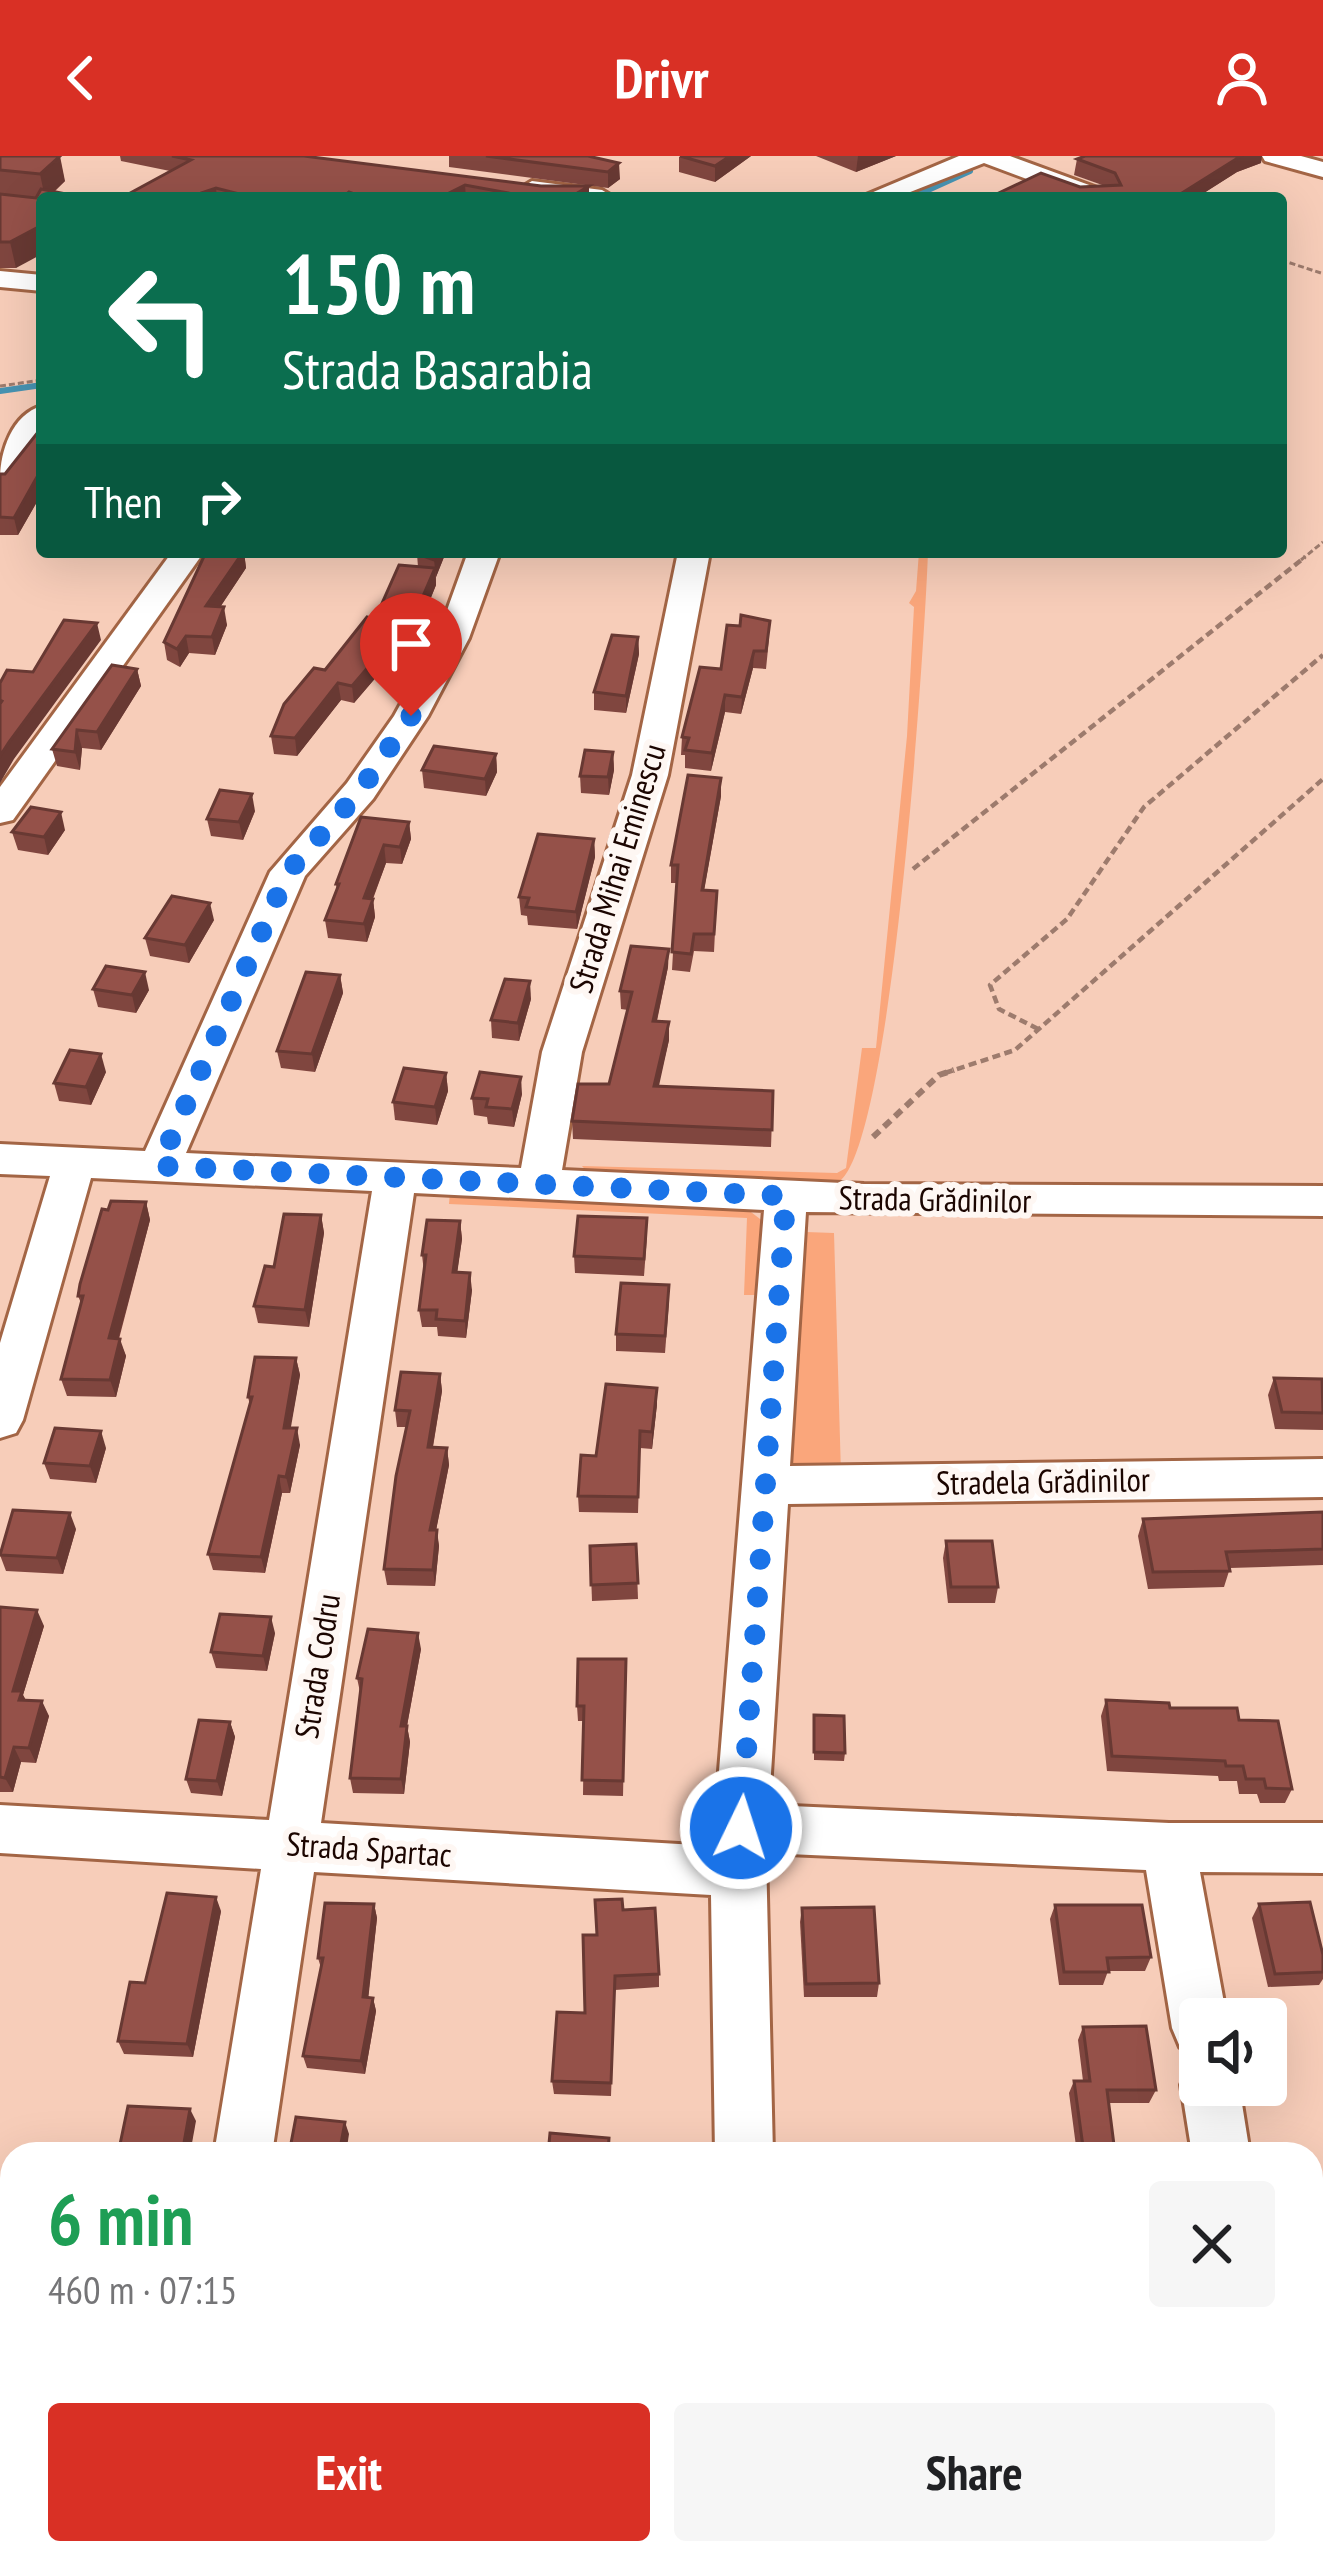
<!DOCTYPE html>
<html lang="en">
<head>
<meta charset="utf-8">
<style>
	body { margin:0; font-family:"PT Sans Narrow",sans-serif; background:#f6f6f6; color:#202124; height:100vh; display:flex; flex-direction:column; font-size:45px; white-space:nowrap }
	* { box-sizing:border-box; margin:0 }
	p { font-size:39px; color:#757577 }
	.icon { flex:none; width:66px; height:66px; fill:none; stroke:currentColor; stroke-width:2; stroke-linecap:round; stroke-linejoin:round }
	.map { position:relative; flex:1; overflow:hidden }
	.side { position:absolute; left:0px; top:1986px; width:1323px; height:423px; display:flex; flex-direction:column; background:#fff; border-radius:36px 36px 0 0; box-shadow:0 12px 48px #0002 }
	.side>* { flex:none }
	.guide { position:absolute; left:36px; top:36px; width:1251px; height:366px; border-radius:12px; box-shadow:0 12px 48px #0002; background:#0b6e4f; color:#fff; overflow:hidden }
	.tools { position:absolute; left:1179px; top:1842px; display:grid; gap:24px }
	.tools a { display:grid; place-items:center; width:108px; height:108px; border-radius:12px; background:#fff; box-shadow:0 12px 48px #0002; font-size:60px }
	.pin { position:absolute; display:grid; place-items:center; width:102px; height:102px; color:#fff; margin:-123px -51px; border-radius:50% 50% 50% 0; rotate:-45deg; box-shadow:0 0 12px #0007 }
	.pin .icon { rotate:45deg }
	.me { position:absolute; width:132px; margin:-66px; rotate:4deg; stroke-linejoin:round; filter:drop-shadow(0 0 9px #0008) }
	.turn { display:flex; align-items:center; gap:42px; height:252px; padding:0 48px; font-size:54px }
	.turn .icon { width:156px; height:156px; stroke-width:2.5 }
	.turn b { display:block; font-size:84px; line-height:102px }
	.then { display:flex; align-items:center; height:114px; padding:0 48px; background:#0003; gap:24px; font-size:45px }
	.round { display:grid; place-items:center; flex:none; width:126px; height:126px; border-radius:12px; background:#f6f6f6 }
	.summary { display:flex; align-items:center; justify-content:space-between; height:204px; padding:0 48px }
	h1 { font-size:72px; font-weight:700; line-height:90px; color:#1e9e55 }
	.action { display:flex; gap:24px; margin-top:auto; padding:24px 48px }
	.action a { flex:1; height:138px; border-radius:12px; background:#d93025; color:#fff; font-size:48px; font-weight:700; line-height:138px; text-align:center }
	.action a+a { background:#f6f6f6; color:#202124 }
	header { display:flex; justify-content:space-between; align-items:center; height:156px; padding:0 48px; background:#d93025; color:#fff; font-size:54px; font-weight:700 }
	.map>svg:first-child { display:block }
	.green { fill:#faa67b }
	.lines { fill:none; stroke-linecap:round; stroke-linejoin:round }
	.stream { stroke:#4793b2; stroke-width:6 }
	.minor-casing { stroke:#a36545; stroke-width:6 }
	.path-far2 { stroke:#9d7b6d; stroke-width:3; stroke-dasharray:6 3; stroke-linecap:butt }
	.path-far1 { stroke:#9d7b6d; stroke-width:4.5; stroke-dasharray:8 4.5; stroke-linecap:butt }
	.path { stroke:#9d7b6d; stroke-width:6; stroke-dasharray:9 6; stroke-linecap:butt }
	.minor { fill:#fff; fill-rule:evenodd }
	.wall { fill:#80463f }
	.shaded-wall { fill:#683933 }
	.building { fill:#955149; stroke:#683933; stroke-width:3 }
	.route { stroke:#1a73e8; stroke-width:21; stroke-dasharray:0 37.8 }
	.labels { text-anchor:middle; stroke-width:12; stroke-linejoin:round; paint-order:stroke }
	.street-label { font-size:33px; fill:#1b0500; stroke:#fef7f3 }
</style>
</head>
<body>
<header><svg class="icon" aria-label="back" viewBox="0 0 24 24"><path d="M15 5l-7 7 7 7"/></svg>Drivr<svg class="icon" aria-label="person" viewBox="0 0 24 24"><circle cx="12" cy="8" r="4"/><path d="M4 21q1-7 8-7t8 7"/></svg></header>
<div class="map">
<svg width="1323" height="2408" viewBox="0 0 1323 2408">
	<rect width="100%" height="100%" fill="#f7cdb9"/>
	<g class="green">
		<path d="M919 396H928C925 486 893 983 840 1025 828 1035 811 1031 796 1030L792 1024 588 1017 582 1010 837 1017 846 1012 862 892H876L907 580 914 451 909 447 916 435Z"/>
		<path d="M450 1036 747 1053 764 1066 760 1139H744L747 1062 449 1048Z"/>
		<path d="M806 1076 834 1077 841 1318 790 1312 788 1305 799 1083Z"/>
	</g>
	<g class="lines">
		<g class="stream">
			<path d="M917 39 970 15"/>
			<path d="M0 235 42 229"/>
		</g>
		<g class="minor-casing">
			<g id="minor">
				<path d="M959 0H1010L1111 37 1115 42H1078L984 7 895 42H859Z"/>
				<path d="M1262 0H1301L1323 6V21L1265 5Z"/>
				<path d="M532 25 602 34 615 42 523 38 519 33Z"/>
				<path d="M0 115 42 119V135L0 131Z"/>
				<path d="M42 250C42 277 29 315 0 322 0 296 12 258 42 250Z"/>
				<path d="M172 396H204L13 664 0 667V631Z"/>
				<path d="M468 396H500L469 482 428 560 373 643 305 720 186 997 521 1012 542 896 632 619 678 396H710L668 619 582 896 562 1014 864 1028 1323 1030V1060L806 1056 790 1310 1323 1303V1341L788 1348 769 1649 1169 1667H1323V1717L1200 1716 1227 1863H1200V1899L1180 1891 1172 1872 1146 1714 766 1697 773 1998H715L711 1739 314 1716 272 1998H214L261 1713 0 1697V1649L269 1664 372 1035 91 1022 23 1264 16 1277 0 1282V1187L50 1020 0 1018V988L145 995 270 716 347 627 394 560 437 482ZM414 1037 764 1054 713 1690 321 1667Z"/>
				<path d="M1200 1905V1929H1239L1250 1998H1192L1181 1929 1190 1909Z"/>
				<path d="M1311 2374 1323 2408H1258L1256 2397H1311Z"/>
				<path d="M151 2397H217L216 2408H150Z"/>
				<rect x="722" y="2397" width="66" height="11"/>
			</g>
		</g>
		<g class="path-far2">
			<path d="M1281 104 1321 117"/>
			<path d="M0 230 42 224"/>
			<path d="M1301 404 1323 386"/>
		</g>
		<g class="path-far1">
			<path d="M913 713 1305 401"/>
			<path d="M1038 873 999 853 990 829 1067 763 1144 651 1323 499"/>
			<path d="M945 917 1015 894 1323 623"/>
		</g>
		<path class="path" d="M873 981 939 919 954 914"/>
		<use href="#minor" class="minor"/>
	</g>
	<g class="wall">
		<path d="M0 0 65 25 54 36 16 112H0Z"/>
		<path d="M120 0H304L589 42H121L170 15 121 5Z"/>
		<path d="M449 0H588L620 23 608 32 449 11Z"/>
		<path d="M751 0 715 26 679 16V1Z"/>
		<path d="M816 0H896L856 16Z"/>
		<path d="M1077 3 1261 7 1237 16 1196 42 1080 31 1105 30 1074 19Z"/>
		<path d="M42 271V337L18 379H0V318H5Z"/>
		<path d="M134 396H166L163 400Z"/>
		<path d="M244 396 246 412 220 451 227 469 215 499 189 497 180 511 167 504 164 486Z"/>
		<path d="M446 396 436 421V429L419 471 354 547 341 544 297 600 274 598 271 580 325 514 375 463 418 411 417 398Z"/>
		<path d="M638 481 639 498 626 557 594 554V536Z"/>
		<path d="M769 483 766 513 753 512 741 558 725 556 711 615 685 612V599H681L682 581 721 513Z"/>
		<path d="M137 513 141 530 101 594 82 592 80 614 57 610 52 593Z"/>
		<path d="M613 596 614 614 609 639 581 637 580 620Z"/>
		<path d="M496 598 497 616 486 640 424 632 422 614Z"/>
		<path d="M721 622V640L704 734 717 735 714 796 694 795 690 816 672 814 677 727H671V709Z"/>
		<path d="M255 655 243 684 211 680 207 663Z"/>
		<path d="M409 666 411 683 402 708 386 707 373 743 375 761 367 786 328 782 325 764 337 735 336 728Z"/>
		<path d="M65 674 48 699 18 694 12 676Z"/>
		<path d="M594 683 595 701 577 773 528 769 527 760 521 759 519 741Z"/>
		<path d="M214 764 189 807 150 800 145 782Z"/>
		<path d="M668 811 657 865 669 884 658 930 773 935 771 991 573 983 572 965 609 928 628 854 621 853 620 835Z"/>
		<path d="M340 819 343 837 315 916 281 912 277 895Z"/>
		<path d="M93 833 149 834 136 857 98 851Z"/>
		<path d="M531 843 519 885 492 882 491 864Z"/>
		<path d="M106 916 91 949 59 945 54 927Z"/>
		<path d="M446 917 448 935 437 969 395 964 393 946Z"/>
		<path d="M522 938 514 971 488 968 487 961 474 959 472 942Z"/>
		<path d="M146 1046 150 1064 119 1183 126 1200 116 1241 67 1240 61 1223 81 1147 78 1140 108 1054Z"/>
		<path d="M321 1059 324 1077 309 1171 258 1167 254 1150 274 1111Z"/>
		<path d="M460 1065 462 1083 457 1116 472 1134 466 1182 438 1180 437 1171H422L419 1154 424 1116 422 1099Z"/>
		<path d="M647 1080 644 1120 575 1117 574 1100Z"/>
		<path d="M669 1146 665 1197 616 1195V1178Z"/>
		<path d="M296 1202 300 1219 290 1272 300 1289 290 1337H282L265 1417 213 1414 208 1398 250 1249 248 1241Z"/>
		<path d="M440 1218 442 1235 433 1291 447 1292 449 1309 436 1374 439 1390 435 1430 387 1429 384 1413 406 1271H397L395 1254Z"/>
		<path d="M1274 1222 1323 1228V1274L1275 1273 1268 1239Z"/>
		<path d="M657 1248 652 1293 640 1292 638 1357 579 1356 578 1340 596 1300Z"/>
		<path d="M106 1292 96 1327 50 1323 44 1307Z"/>
		<path d="M1323 1356V1409L1230 1412 1224 1431 1148 1433 1138 1380 1143 1363Z"/>
		<path d="M76 1373 63 1418 6 1415 0 1399Z"/>
		<path d="M946 1385 998 1431 995 1447H948L943 1402Z"/>
		<path d="M636 1388 638 1443 592 1445 590 1390Z"/>
		<path d="M0 1451 44 1470 23 1539 26 1544 49 1560 36 1607 21 1606 13 1636H0Z"/>
		<path d="M275 1477 267 1515 216 1512 211 1496Z"/>
		<path d="M421 1493 407 1570 410 1586 404 1638 353 1637 350 1622 360 1536 357 1522Z"/>
		<path d="M626 1503 623 1640 583 1639 584 1565H578L577 1550Z"/>
		<path d="M1106 1544 1170 1552 1239 1564 1292 1633 1285 1647H1260L1257 1638H1239L1237 1625H1219L1218 1620 1107 1615 1101 1560Z"/>
		<path d="M814 1559 845 1597 844 1605 814 1604Z"/>
		<path d="M230 1566 235 1581 222 1640 191 1637 186 1623Z"/>
		<path d="M374 1748 377 1762 368 1841 373 1842 376 1855 365 1918 307 1912 303 1900 321 1812 318 1802Z"/>
		<path d="M1259 1748 1323 1799V1823L1319 1829 1268 1831 1252 1762Z"/>
		<path d="M1055 1749 1151 1801 1145 1815H1108L1103 1829H1059L1050 1763Z"/>
		<path d="M802 1752 879 1827 877 1841H804L800 1766Z"/>
		<path d="M623 1754 659 1818V1831L615 1834 611 1940 554 1938 552 1925 585 1857 597 1779Z"/>
		<path d="M221 1755 193 1901 124 1898 118 1885 145 1827Z"/>
		<path d="M1083 1871 1156 1934 1149 1947H1109L1115 1997 1148 1998H1077L1069 1937 1074 1925H1083L1078 1884Z"/>
		<path d="M1318 2129H1323V2212L1311 2148V2138Z"/>
	</g>
	<g class="shaded-wall">
		<path d="M60 0 65 25 47 42H45L40 18Z"/>
		<path d="M730 0H751L715 26V10Z"/>
		<path d="M858 0H896L856 16Z"/>
		<path d="M1240 0H1262L1261 7 1237 16 1196 42H1174Z"/>
		<path d="M619 7 620 23 608 32V16Z"/>
		<path d="M465 29 466 42H439Z"/>
		<path d="M589 30V42H569Z"/>
		<path d="M216 32 217 42H196L201 37Z"/>
		<path d="M42 69V98L16 112 10 86Z"/>
		<path d="M42 312V337L18 379 14 362Z"/>
		<path d="M244 396 246 412 209 468 206 450Z"/>
		<path d="M438 396H446L436 421 434 404Z"/>
		<path d="M435 412 436 429 419 471 354 547 352 530Z"/>
		<path d="M224 451 227 469 215 499 212 481Z"/>
		<path d="M97 467 101 484 14 603 0 627V600L9 586Z"/>
		<path d="M186 480 189 497 180 511 177 493Z"/>
		<path d="M638 481 639 498 626 557V540Z"/>
		<path d="M754 495 753 512 741 558 742 541Z"/>
		<path d="M137 513 141 530 101 594 97 576Z"/>
		<path d="M338 527 341 544 297 600 295 582Z"/>
		<path d="M725 539V556L711 615 712 597Z"/>
		<path d="M77 574 82 592 80 614 75 596Z"/>
		<path d="M613 596 614 614 609 639 608 621Z"/>
		<path d="M496 598 497 616 486 640 485 623Z"/>
		<path d="M721 622V640L701 752 702 734Z"/>
		<path d="M252 638 255 655 243 684 239 666Z"/>
		<path d="M61 656 65 674 48 699 44 681Z"/>
		<path d="M409 666 411 683 402 708 400 691Z"/>
		<path d="M594 683 595 701 577 773 576 756Z"/>
		<path d="M384 689 386 707 366 760 364 742Z"/>
		<path d="M373 743 375 761 367 786 364 768Z"/>
		<path d="M210 747 214 764 189 807 185 789Z"/>
		<path d="M669 793 668 811 653 882V865Z"/>
		<path d="M145 816 149 834 136 857 132 839Z"/>
		<path d="M340 819 343 837 315 916 312 898Z"/>
		<path d="M530 825 531 843 519 885 518 867Z"/>
		<path d="M669 866V884L655 948 654 930Z"/>
		<path d="M101 898 106 916 91 949 86 931Z"/>
		<path d="M446 917 448 935 437 969 435 951Z"/>
		<path d="M521 921 522 938 514 971 512 953Z"/>
		<path d="M146 1046 150 1064 114 1199 109 1182Z"/>
		<path d="M321 1059 324 1077 309 1171 305 1154Z"/>
		<path d="M460 1065 462 1083 455 1133 453 1116Z"/>
		<path d="M470 1117 472 1134 466 1182 465 1165Z"/>
		<path d="M120 1183 126 1200 116 1241 110 1224Z"/>
		<path d="M296 1202 300 1219 288 1288 284 1272Z"/>
		<path d="M440 1218 442 1235 430 1307 428 1291Z"/>
		<path d="M657 1232V1248L652 1293V1276Z"/>
		<path d="M297 1272 300 1289 290 1337 286 1321Z"/>
		<path d="M101 1275 106 1292 96 1327 90 1310Z"/>
		<path d="M447 1292 449 1309 433 1390 430 1374Z"/>
		<path d="M279 1320 282 1337 265 1417 261 1401Z"/>
		<path d="M70 1357 76 1373 63 1418 57 1402Z"/>
		<path d="M437 1374 439 1390 435 1430 433 1414Z"/>
		<path d="M37 1454 44 1470 23 1539 29 1551 26 1559 13 1535Z"/>
		<path d="M271 1461 275 1477 267 1515 263 1500Z"/>
		<path d="M418 1477 421 1493 404 1586 401 1570Z"/>
		<path d="M42 1545 49 1560 36 1607 29 1592Z"/>
		<path d="M230 1566 235 1581 222 1640 217 1625Z"/>
		<path d="M407 1570 410 1586 404 1638 401 1623Z"/>
		<path d="M14 1591 21 1606 13 1636 5 1622Z"/>
		<path d="M216 1741 221 1755 193 1901 187 1888Z"/>
		<path d="M374 1748 377 1762 367 1854 363 1841Z"/>
		<path d="M373 1842 376 1855 365 1918 361 1905Z"/>
		<path d="M190 1953 196 1965 190 1998H182Z"/>
		<path d="M345 1966 349 1978 346 1998H339Z"/>
		<path d="M90 2397H93L99 2402 98 2408H88Z"/>
	</g>
	<g class="building">
		<path d="M0 0H60L40 18 0 14Z"/>
		<path d="M172 0H304L541 30H589L569 42H535L465 29 439 42H365L349 36 342 42H255L216 32 201 37 196 42H121L191 4Z"/>
		<path d="M486 0H588L619 7 608 16Z"/>
		<path d="M680 0H730L715 10Z"/>
		<path d="M1085 0H1241L1174 42H988L1041 17 1080 31 1121 29 1115 17 1077 3Z"/>
		<path d="M41 33 86 42H42V69L10 86H0V38L36 42Z"/>
		<path d="M42 271V312L14 362 0 361V318H5Z"/>
		<path d="M206 396H243L206 450 224 451 212 481 186 480 177 493 164 486Z"/>
		<path d="M417 396H438L434 404 417 398Z"/>
		<path d="M399 409 435 412 417 454 352 530 338 527 295 582 271 580 284 548 314 512 325 514 367 461 375 463Z"/>
		<path d="M741 459 770 465 766 495H754L742 541 725 539 712 597 685 594 689 582 682 581 700 511 721 513 727 469 740 470Z"/>
		<path d="M64 464 97 467 9 586 0 600V548L2 545 0 544V527L7 514 33 516Z"/>
		<path d="M612 479 638 481 626 540 594 536Z"/>
		<path d="M112 509 137 513 97 576 77 574 75 596 52 593Z"/>
		<path d="M434 590 496 598 485 623 422 614Z"/>
		<path d="M585 594 613 596 608 621 580 620Z"/>
		<path d="M688 619 721 622 702 734 717 735 714 778H694L691 798 672 796 678 709H671Z"/>
		<path d="M220 634 252 638 239 666 207 663Z"/>
		<path d="M31 651 61 656 44 681 12 676Z"/>
		<path d="M361 661 409 666 400 691 384 689 364 742 373 743 364 768 325 764 339 728H336Z"/>
		<path d="M538 678 594 683 576 756 526 751 529 742 519 741Z"/>
		<path d="M172 740 210 747 185 789 145 782Z"/>
		<path d="M631 790 669 793 653 865 669 866 654 930 773 935 772 974 572 965 578 928H609L632 836 620 835Z"/>
		<path d="M106 810 145 816 132 839 93 833Z"/>
		<path d="M306 816 340 819 312 898 277 895Z"/>
		<path d="M505 823 530 825 518 867 491 864Z"/>
		<path d="M70 894 101 898 86 931 54 927Z"/>
		<path d="M404 912 446 917 435 951 393 946Z"/>
		<path d="M480 916 521 921 512 953 486 951 488 943 472 942Z"/>
		<path d="M111 1045 146 1046 109 1182 120 1183 110 1224 61 1223 83 1140H78L80 1128 102 1053 108 1054Z"/>
		<path d="M284 1058 321 1059 305 1154 254 1150 265 1110 274 1111Z"/>
		<path d="M578 1060 647 1062 644 1103 574 1100Z"/>
		<path d="M427 1064 460 1065 453 1116 470 1117 465 1165 436 1163 437 1154H419L426 1099H422Z"/>
		<path d="M621 1127 669 1129 665 1180 616 1178Z"/>
		<path d="M255 1201 296 1202 284 1272H297L286 1321 279 1320 261 1401 208 1398 252 1241H248Z"/>
		<path d="M401 1216 440 1218 428 1291 447 1292 430 1374H437L433 1414 384 1413 396 1320 410 1255 395 1254Z"/>
		<path d="M1274 1222 1322 1223 1323 1257 1282 1256Z"/>
		<path d="M606 1228 657 1232 652 1276 640 1275 638 1341 578 1340 581 1299 596 1300Z"/>
		<path d="M55 1272 101 1275 90 1310 44 1307Z"/>
		<path d="M13 1354 70 1357 57 1402 0 1399Z"/>
		<path d="M1323 1356V1393L1226 1396 1230 1415 1153 1416 1143 1363Z"/>
		<path d="M946 1385H992L998 1431H951Z"/>
		<path d="M636 1388 638 1427 591 1429 590 1390Z"/>
		<path d="M0 1451 37 1454 13 1535H22L19 1544 42 1545 29 1592 14 1591 5 1622 0 1621Z"/>
		<path d="M220 1458 271 1461 263 1500 211 1496Z"/>
		<path d="M368 1473 418 1477 401 1570H407L401 1623 350 1622 362 1523 357 1522Z"/>
		<path d="M578 1503H626L623 1625 582 1624 584 1550H577Z"/>
		<path d="M1106 1544 1169 1547 1170 1552H1237L1239 1564 1278 1565 1292 1633 1266 1632 1264 1623H1246L1243 1610H1226L1225 1605 1112 1600Z"/>
		<path d="M814 1559 844 1560 845 1597 814 1596Z"/>
		<path d="M199 1564 230 1566 217 1625 186 1623Z"/>
		<path d="M167 1737 216 1741 187 1888 118 1885 130 1826 145 1827Z"/>
		<path d="M622 1743 623 1754 655 1752 659 1818 615 1820 611 1927 552 1925 557 1856 585 1857 583 1779H597L595 1744Z"/>
		<path d="M1310 1746 1323 1799V1816L1275 1818 1259 1748Z"/>
		<path d="M325 1747 374 1748 363 1841 373 1842 361 1905 303 1900 323 1802H318Z"/>
		<path d="M1055 1749H1142L1151 1801 1107 1802 1109 1816H1064Z"/>
		<path d="M874 1751 879 1827 806 1828 802 1752Z"/>
		<path d="M1146 1870 1156 1934H1107L1115 1997 1148 1998H1084L1074 1925H1090L1083 1871Z"/>
		<path d="M128 1950 190 1953 182 1998H118Z"/>
		<path d="M296 1961 345 1966 339 1998H289Z"/>
		<path d="M550 1977 609 1982 608 1998H548Z"/>
		<path d="M1318 2129H1323V2155Z"/>
		<path d="M33 2397H90L88 2408H31Z"/>
		<path d="M245 2401 323 2406V2408H244Z"/>
	</g>
	<g class="lines">
		<path class="route" d="M411 560 360 635 288 716 159 1010 786 1040 741 1672"/>
	</g>
	<g class="labels">
		<g class="street-label">
			<text transform="translate(617 712) rotate(-73)" y="12">Strada Mihai Eminescu</text>
			<text transform="translate(935 1043) rotate(1)" y="12">Strada Grădinilor</text>
			<text transform="translate(1043 1325) rotate(-1)" y="12">Stradela Grădinilor</text>
			<text transform="translate(317 1510) rotate(-81)" y="12">Strada Codru</text>
			<text transform="translate(369 1693) rotate(4)" y="12">Strada Spartac</text>
		</g>
	</g>
</svg>
<div class="tools">
<a><svg class="icon" aria-label="sound" viewBox="0 0 24 24"><path d="M4 9h4l5-4v14l-5-4H4zM17 9q2 3 0 6"/></svg></a>
</div>
<div class="pin" style="left:411px;top:560px;background:#d93025"><svg class="icon" aria-label="arrive" viewBox="0 0 24 24"><path d="M6 21V4h12l-3 4 3 4H6"/></svg></div>
<svg class="me" style="left:741px;top:1672px" viewBox="-20 -20 40 40"><circle r="17" fill="#1a73e8" stroke="#fff" stroke-width="3"/><path d="M0-11L8 9 0 5-8 9z" fill="#fff"/></svg>
<div class="guide">
<div class="turn"><svg class="icon" aria-label="left" viewBox="0 0 24 24"><path d="M17 20v-9H6M10 6l-5 5 5 5"/></svg><div><b>150 m</b>Strada Basarabia</div></div>
<div class="then">Then<svg class="icon" aria-label="right" viewBox="0 0 24 24"><path d="M7 20v-9h11M14 6l5 5-5 5"/></svg></div>
</div>
<section class="side">
<div class="summary"><div><h1>6 min</h1><p>460 m · 07:15</p></div><a class="round"><svg class="icon" aria-label="close" viewBox="0 0 24 24"><path d="M6 6l12 12M18 6L6 18"/></svg></a></div>
<div class="action"><a>Exit</a><a>Share</a></div>
</section>
</div>
</body>
</html>
